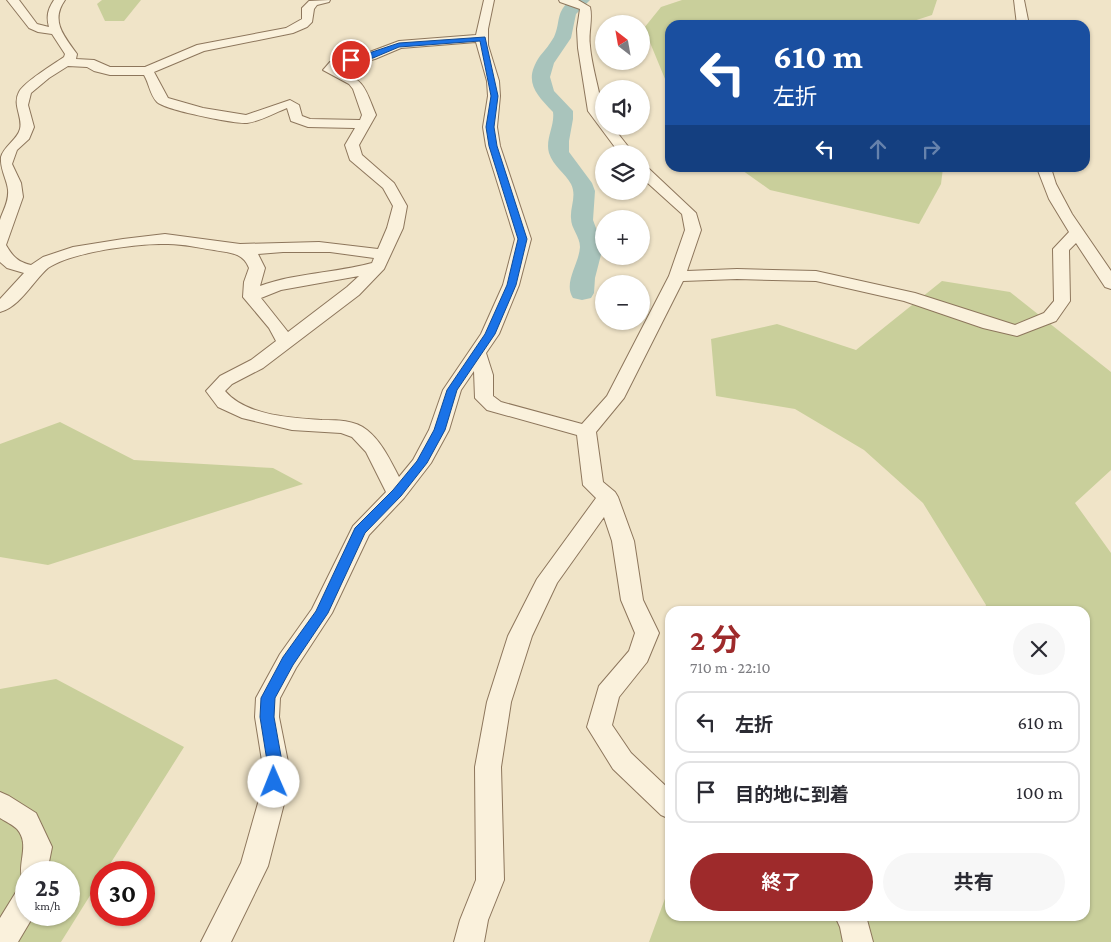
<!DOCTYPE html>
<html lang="ja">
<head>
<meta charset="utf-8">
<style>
	body { margin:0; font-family:"Crimson Pro","Noto Sans JP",serif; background:#f7f7f7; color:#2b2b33; height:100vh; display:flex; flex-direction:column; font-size:19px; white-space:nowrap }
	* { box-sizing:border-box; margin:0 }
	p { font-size:16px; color:#7c7c81 }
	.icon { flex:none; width:28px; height:28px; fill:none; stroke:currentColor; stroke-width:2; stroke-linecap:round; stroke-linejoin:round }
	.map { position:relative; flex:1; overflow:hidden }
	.sheet { position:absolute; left:665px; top:606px; width:425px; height:315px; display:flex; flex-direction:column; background:#fff; border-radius:15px; box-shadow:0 1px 4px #0004 }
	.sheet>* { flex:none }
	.guide { position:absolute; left:665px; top:20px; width:425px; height:152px; border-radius:15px; box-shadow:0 1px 4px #0004; background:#1a4fa0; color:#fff; overflow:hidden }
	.needle { width:32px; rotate:329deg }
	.fabs { position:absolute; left:595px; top:15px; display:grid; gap:10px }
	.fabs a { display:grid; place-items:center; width:55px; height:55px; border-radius:50%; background:#fff; box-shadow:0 1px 4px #0004; font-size:25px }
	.speed { position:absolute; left:15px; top:861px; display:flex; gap:10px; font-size:25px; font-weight:700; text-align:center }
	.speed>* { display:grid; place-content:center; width:65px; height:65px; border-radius:50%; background:#fff; box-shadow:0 1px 4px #0004; line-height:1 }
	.speed small { font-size:12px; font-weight:400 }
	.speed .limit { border:8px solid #d22; background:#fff; color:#111 }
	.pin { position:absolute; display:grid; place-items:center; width:42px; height:42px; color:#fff; margin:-21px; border:2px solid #fff; border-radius:50%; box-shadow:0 1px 5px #0007 }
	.me { position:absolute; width:55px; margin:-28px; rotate:359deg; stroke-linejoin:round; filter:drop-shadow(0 0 4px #0008) }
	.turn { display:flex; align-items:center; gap:18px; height:105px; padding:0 25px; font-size:22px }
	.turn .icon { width:65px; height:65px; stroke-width:2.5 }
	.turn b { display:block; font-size:35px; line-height:42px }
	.lanes { display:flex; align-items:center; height:48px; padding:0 25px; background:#0003; justify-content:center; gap:25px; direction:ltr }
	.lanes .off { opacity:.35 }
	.round { display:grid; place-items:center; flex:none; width:52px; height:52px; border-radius:26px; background:#f7f7f7 }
	.summary { display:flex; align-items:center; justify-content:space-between; height:85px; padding:0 25px }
	h1 { font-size:30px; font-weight:700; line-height:38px; color:#9e2a2b }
	.action { display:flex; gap:10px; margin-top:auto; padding:10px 25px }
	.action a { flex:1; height:58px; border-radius:30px; background:#9e2a2b; color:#fff; font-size:20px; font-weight:700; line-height:58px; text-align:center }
	.action a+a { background:#f7f7f7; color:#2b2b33 }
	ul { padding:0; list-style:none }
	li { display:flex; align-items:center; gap:15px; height:62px; margin:0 10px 8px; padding:0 15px; border:2px solid #e1e1e2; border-radius:15px }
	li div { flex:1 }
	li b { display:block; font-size:19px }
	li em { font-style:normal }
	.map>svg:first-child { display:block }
	.green { fill:#c9cf9b; fill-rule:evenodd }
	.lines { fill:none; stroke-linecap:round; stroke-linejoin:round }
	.river { fill:#a9c4bc; fill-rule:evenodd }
	.minor-casing { stroke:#8d765c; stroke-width:2 }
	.minor { fill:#faf1dc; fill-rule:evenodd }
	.route { fill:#1a73e8; stroke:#114b97 }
</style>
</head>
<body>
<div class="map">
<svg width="1111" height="942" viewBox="0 0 1111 942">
	<rect width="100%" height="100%" fill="#f0e4c8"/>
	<g class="green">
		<path d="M102 0H141L124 21H105L97 4Z"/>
		<path d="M682 0H937L932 15 901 25H670V91L644 28 661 7Z"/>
		<path d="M739 168H943L941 184 919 224 770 190Z"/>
		<path d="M942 281 1010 292 1111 372V470L1075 503 1111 553V942H649L670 885V916H1085V611H984L986 605 923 503 864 450 795 409 716 396 711 339 777 324 856 350Z"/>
		<path d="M60 422 134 460 273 468 303 484 48 565 0 557V444Z"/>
		<path d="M56 679 184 747 105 872H101V878L61 942H0V689ZM26 872H69V915H26Z"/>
	</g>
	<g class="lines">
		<path class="river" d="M571 0H590L576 14 571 38 554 63 550 77 554 91 573 111V119L569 141V152L592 183 595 191 593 220 603 247 595 278 594 293 591 298 582 300 573 298C563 283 579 264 580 247 580 236 571 229 571 218 570 207 577 196 571 184 565 173 553 166 549 153 545 139 555 126 553 112 535 93 523 81 540 56 545 50 550 44 554 37 561 22 555 12 571 0Z"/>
		<g class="minor-casing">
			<g id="minor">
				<path d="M7 0H19L37 24 49 27C46 16 48 9 54 0H65C50 21 64 36 77 54L76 59 94 60 110 67H145L197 45 286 28 302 19V8L309 1 330 0 329 2 317 5 314 9 312 22 307 27 293 33 204 51 154 72 168 98 203 108 246 115 290 100 299 105 302 116 310 119 360 120 362 115 353 89 349 84 323 70 330 62 367 53 399 41 476 35 484 0H494L488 29V45L499 81 500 96 497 127 500 146 531 239 519 285 499 334 486 353 493 375V396L501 402 582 424 607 396 669 276 685 230 682 214 641 177V165L646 166 696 213 701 230 687 271 737 269 816 271 915 293 1015 325 1044 313 1054 301 1053 249 1069 232 1049 199 1037 168H1051L1056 184 1072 214 1111 271V289L1105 287 1076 243 1069 250 1070 301 1056 321 1017 336 983 328 904 301 816 281 737 279 683 281 624 398 596 432 603 482 615 492 618 497 634 541 643 600 659 633 647 662 619 697 612 725 631 753 670 790V819L661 815 613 769 587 727 599 686 629 651 635 633 621 600 612 541 604 517 557 583 532 636 511 702 501 767 504 880 488 920 484 942H454L460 920 476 880 475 767 487 702 508 636 537 579 596 498 583 485 577 435 487 410 475 398 474 371 461 390 449 430 431 463 404 498 369 535 332 613 296 668 280 698 279 717 289 767 286 796 268 866 231 942H201L241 863 260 796 263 767 255 717 256 698 280 654 312 609 353 526 386 492 366 452 352 437 341 433 292 430 242 418 218 407 206 391 220 376 251 360 276 341 269 328 243 297 244 282 249 268C243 252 229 253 214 250 199 248 184 244 168 244 138 243 72 252 48 268 33 281 20 307 0 312V299L24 273 7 268 0 262C0 249 0 232 0 220 3 210 9 202 8 190 7 179 0 170 1 157 4 146 17 140 20 129 23 117 12 105 19 92 24 82 54 64 64 57L65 54 52 34 38 32 29 28ZM476 42 487 81 488 96 483 127 486 146 515 239 503 285 481 334 443 390 429 430 413 460 399 477C390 460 382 442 367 430 355 420 337 420 322 420 292 418 246 416 225 391L232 384 263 368 359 295 384 269 403 228 407 206 394 183 362 155 359 145 376 115C364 86 366 82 337 69L375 59 401 48ZM68 66 87 67 94 71 110 75H144C149 83 150 95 157 102 165 110 235 124 247 123 261 121 274 113 287 108L291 121 308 127 355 128 345 145 350 160 383 188 393 206 387 228 378 249 319 242 240 244 165 234 123 239 73 247 43 257 31 265C18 262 13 257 6 245L23 197 21 183 12 164 17 150 29 139 34 127 28 105 31 93 49 78ZM283 252H330L374 258 372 263C335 273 295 273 260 286L265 268 258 254ZM359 276 347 287 288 332 261 298 281 290Z"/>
				<path d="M559 0H578L590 7C593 19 588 33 590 46 592 71 604 103 604 126H612L634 154H620L588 111 578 48 577 29 580 9 560 2Z"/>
				<path d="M1014 0H1024L1029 25H1017Z"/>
				<path d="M0 792 9 796 36 813 52 847 47 872H26V882L23 881C16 864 31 845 17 829 13 825 5 821 0 818Z"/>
				<path d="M26 889V915H34L18 942H0V918L16 892Z"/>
				<path d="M835 916H866L873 942H843L840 927Z"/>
			</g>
		</g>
		<use href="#minor" class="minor"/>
	</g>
	<path class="route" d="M485 37 498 96 494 127 497 146 527 239 516 285 495 334 457 390 445 430 427 463 401 496 365 533 328 613 293 665 275 698 274 717 283 767 280 786 274 788 269 786 267 782 268 767 260 717 261 698 283 657 316 611 355 528 393 490 417 461 434 430 447 390 485 334 507 285 518 239 489 146 486 127 491 96 480 41 399 47 373 58 351 62 348 60 399 43Z"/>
</svg>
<div class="fabs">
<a><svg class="needle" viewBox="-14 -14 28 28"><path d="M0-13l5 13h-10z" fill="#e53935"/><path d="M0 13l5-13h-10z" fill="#7c7c81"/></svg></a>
<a><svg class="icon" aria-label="sound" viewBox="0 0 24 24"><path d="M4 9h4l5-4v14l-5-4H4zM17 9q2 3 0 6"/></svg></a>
<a><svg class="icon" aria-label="layers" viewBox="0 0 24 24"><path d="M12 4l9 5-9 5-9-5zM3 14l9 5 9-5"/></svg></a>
<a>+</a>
<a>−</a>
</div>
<div class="speed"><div>25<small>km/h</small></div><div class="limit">30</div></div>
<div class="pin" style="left:351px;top:60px;background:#d93025"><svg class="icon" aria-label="arrive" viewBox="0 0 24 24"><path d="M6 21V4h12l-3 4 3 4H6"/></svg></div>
<svg class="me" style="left:274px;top:782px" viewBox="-20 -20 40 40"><circle r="19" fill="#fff"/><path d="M0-13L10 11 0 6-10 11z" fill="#1a73e8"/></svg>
<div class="guide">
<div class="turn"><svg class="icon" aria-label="left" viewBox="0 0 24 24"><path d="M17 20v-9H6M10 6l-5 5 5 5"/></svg><div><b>610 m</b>左折</div></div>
<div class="lanes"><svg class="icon" aria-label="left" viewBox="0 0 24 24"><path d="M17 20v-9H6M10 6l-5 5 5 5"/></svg><svg class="icon off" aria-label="ahead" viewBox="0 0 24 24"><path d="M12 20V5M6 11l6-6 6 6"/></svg><svg class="icon off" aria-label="right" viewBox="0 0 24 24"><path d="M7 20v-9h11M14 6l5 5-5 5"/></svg></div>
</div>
<section class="sheet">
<div class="summary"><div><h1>2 分</h1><p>710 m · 22:10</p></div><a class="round"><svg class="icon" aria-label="close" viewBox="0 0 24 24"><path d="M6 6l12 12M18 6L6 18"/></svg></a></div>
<ul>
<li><svg class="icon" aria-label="left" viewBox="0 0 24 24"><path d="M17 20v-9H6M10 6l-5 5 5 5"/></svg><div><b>左折</b></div><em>610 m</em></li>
<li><svg class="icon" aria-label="arrive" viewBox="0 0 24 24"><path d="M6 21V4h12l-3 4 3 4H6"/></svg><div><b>目的地に到着</b></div><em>100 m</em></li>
</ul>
<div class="action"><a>終了</a><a>共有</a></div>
</section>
</div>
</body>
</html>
